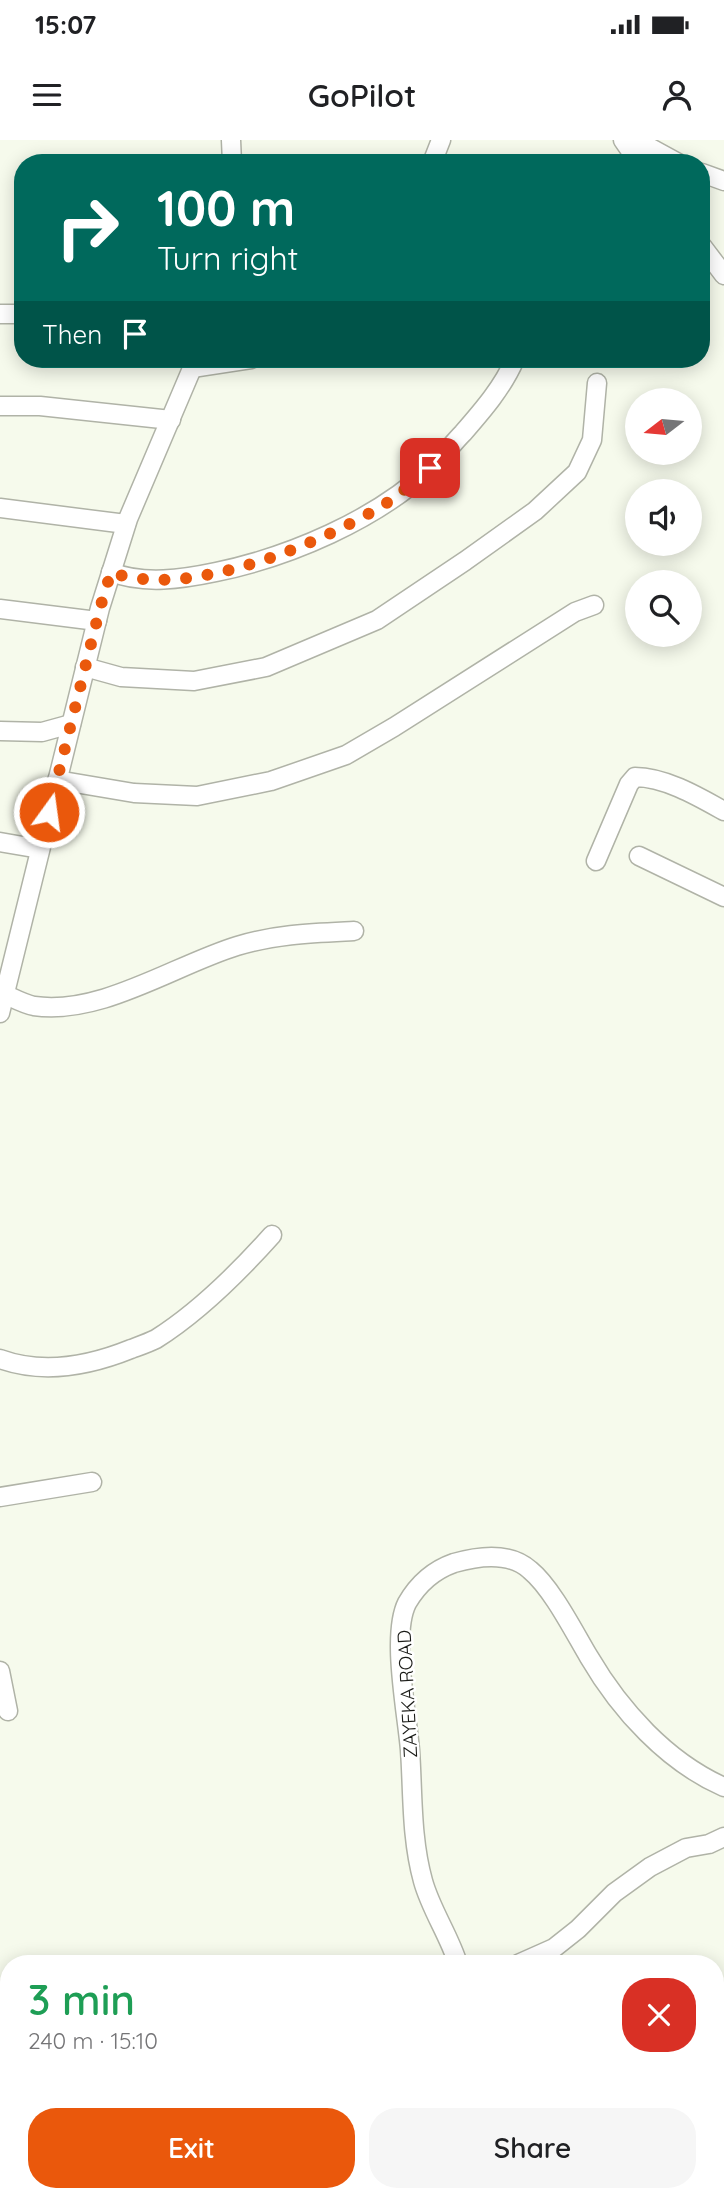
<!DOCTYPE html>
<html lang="en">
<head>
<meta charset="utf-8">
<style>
	body { margin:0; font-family:Quicksand,sans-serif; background:#f6f6f6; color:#202124; height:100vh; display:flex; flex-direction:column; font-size:26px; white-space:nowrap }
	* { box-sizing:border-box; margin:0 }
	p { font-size:23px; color:#757577 }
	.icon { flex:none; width:38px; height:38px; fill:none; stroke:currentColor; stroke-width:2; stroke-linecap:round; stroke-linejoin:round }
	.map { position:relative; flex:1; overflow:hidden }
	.details { position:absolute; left:0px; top:1815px; width:724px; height:247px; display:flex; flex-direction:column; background:#fff; border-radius:28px 28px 0 0; box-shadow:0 4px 18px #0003 }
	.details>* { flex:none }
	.guide { position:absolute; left:14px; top:14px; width:696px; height:214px; border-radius:28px; box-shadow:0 4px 18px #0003; background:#00695c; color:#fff; overflow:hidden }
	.needle { width:46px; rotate:254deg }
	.controls { position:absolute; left:625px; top:248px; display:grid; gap:14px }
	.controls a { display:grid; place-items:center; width:77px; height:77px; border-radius:50%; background:#fff; box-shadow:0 4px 18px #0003; font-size:35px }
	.pin { position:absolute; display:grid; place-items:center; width:60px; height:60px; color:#fff; margin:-30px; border-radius:14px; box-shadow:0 4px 10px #0006 }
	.me { position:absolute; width:77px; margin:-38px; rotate:14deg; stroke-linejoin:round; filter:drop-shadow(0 0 5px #0008) }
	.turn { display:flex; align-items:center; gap:24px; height:147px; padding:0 28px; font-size:32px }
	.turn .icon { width:91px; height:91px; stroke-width:2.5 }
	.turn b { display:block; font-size:49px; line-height:60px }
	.then { display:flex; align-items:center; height:66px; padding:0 28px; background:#0003; gap:14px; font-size:26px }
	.round { display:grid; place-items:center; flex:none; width:74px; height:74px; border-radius:28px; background:#f6f6f6 }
	.headline { display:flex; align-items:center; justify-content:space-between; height:119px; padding:0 28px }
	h1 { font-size:42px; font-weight:600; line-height:52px; color:#1e9e55 }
	.button { display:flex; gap:14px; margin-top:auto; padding:14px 28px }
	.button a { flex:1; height:80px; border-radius:28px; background:#ea580c; color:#fff; font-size:28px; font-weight:600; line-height:80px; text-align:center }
	.button a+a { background:#f6f6f6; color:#202124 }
	.status { display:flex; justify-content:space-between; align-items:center; height:49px; padding:0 35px; background:#fff; direction:ltr }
	.status svg { height:19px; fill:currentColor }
	header { display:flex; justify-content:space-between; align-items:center; height:91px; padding:0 28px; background:#fff; font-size:32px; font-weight:600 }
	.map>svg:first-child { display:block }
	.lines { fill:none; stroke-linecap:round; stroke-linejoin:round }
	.minor-casing { stroke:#b0b3a7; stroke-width:21 }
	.minor { stroke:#fff; stroke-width:18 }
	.route { stroke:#ea580c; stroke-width:12; stroke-dasharray:0 21.6 }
	.labels { text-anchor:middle; stroke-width:5; stroke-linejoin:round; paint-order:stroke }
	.street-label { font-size:19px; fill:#1a1b17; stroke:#fff }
</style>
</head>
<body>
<div class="status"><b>15:07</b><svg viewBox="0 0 49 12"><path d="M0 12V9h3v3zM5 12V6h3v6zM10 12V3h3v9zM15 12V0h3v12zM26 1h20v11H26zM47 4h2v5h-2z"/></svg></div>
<header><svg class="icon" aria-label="menu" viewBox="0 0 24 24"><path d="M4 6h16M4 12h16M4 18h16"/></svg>GoPilot<svg class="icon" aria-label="person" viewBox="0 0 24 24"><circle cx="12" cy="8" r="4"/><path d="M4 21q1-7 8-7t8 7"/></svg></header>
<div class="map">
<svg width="724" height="2061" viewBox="0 0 724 2061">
	<rect width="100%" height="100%" fill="#f6faec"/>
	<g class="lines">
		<g class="minor-casing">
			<g id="minor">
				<path d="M231 0 232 23"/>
				<path d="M623 0 639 23"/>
				<path d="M636 0 678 23"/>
				<path d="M432 23 441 0"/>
				<path d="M702 33 724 41"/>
				<path d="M702 106 724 135"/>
				<path d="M0 174H23"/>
				<path d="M192 228 251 219"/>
				<path d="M0 266H40L171 280"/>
				<path d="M0 368 126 384"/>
				<path d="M111 432C144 445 183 439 216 432 289 417 376 380 431 328 442 318 452 304 463 293 483 270 503 247 515 219"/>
				<path d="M0 469 97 481"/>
				<path d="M85 527 121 537 194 541 266 527 377 480 465 421 535 371 577 332 592 300 597 243"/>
				<path d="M0 591 42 592 71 584"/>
				<path d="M57 640 134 653 197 656 271 641 346 615 394 587 575 472 594 465"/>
				<path d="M0 702 40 709"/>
				<path d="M639 716 724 757"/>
				<path d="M596 721 629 644 635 637C665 637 699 657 724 671"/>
				<path d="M4 854C13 858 24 864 34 866 100 876 175 825 237 806 276 794 314 793 354 791"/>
				<path d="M0 873 100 468 128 379 196 219"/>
				<path d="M0 1219C44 1235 89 1226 131 1209 139 1206 148 1203 156 1199 199 1172 238 1133 272 1095"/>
				<path d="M0 1357 92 1342"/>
				<path d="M0 1531 8 1571"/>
				<path d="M458 1824C449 1795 431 1770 423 1741 411 1698 413 1653 410 1610 407 1573 391 1495 407 1463 418 1444 434 1430 454 1423 478 1416 510 1412 530 1430 552 1448 574 1492 589 1517 620 1570 667 1622 724 1647"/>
				<path d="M518 1824 554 1808 578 1789 614 1753 650 1727 686 1708 709 1704 724 1697"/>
				<path d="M0 2021 9 2050"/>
				<path d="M306 2061 314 2053"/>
			</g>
		</g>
		<use href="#minor" class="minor"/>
	</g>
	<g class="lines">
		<path class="route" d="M49 672 100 468 111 432C186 461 324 403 388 362 403 352 417 339 430 328"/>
	</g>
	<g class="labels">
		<g class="street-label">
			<text transform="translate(407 1554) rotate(-93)" y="7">ZAYEKA ROAD</text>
		</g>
	</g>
</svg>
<div class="controls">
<a><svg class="needle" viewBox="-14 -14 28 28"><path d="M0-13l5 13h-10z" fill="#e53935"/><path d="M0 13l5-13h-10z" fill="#757577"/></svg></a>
<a><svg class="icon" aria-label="sound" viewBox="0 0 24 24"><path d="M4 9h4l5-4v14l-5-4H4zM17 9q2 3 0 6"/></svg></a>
<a><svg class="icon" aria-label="search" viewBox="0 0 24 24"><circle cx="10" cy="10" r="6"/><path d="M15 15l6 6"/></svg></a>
</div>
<div class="pin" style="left:430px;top:328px;background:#d93025"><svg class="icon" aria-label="arrive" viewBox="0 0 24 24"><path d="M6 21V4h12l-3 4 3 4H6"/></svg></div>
<svg class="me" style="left:49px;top:672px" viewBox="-20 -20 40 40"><circle r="17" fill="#ea580c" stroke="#fff" stroke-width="3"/><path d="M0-11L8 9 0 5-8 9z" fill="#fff"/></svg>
<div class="guide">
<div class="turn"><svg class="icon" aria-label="right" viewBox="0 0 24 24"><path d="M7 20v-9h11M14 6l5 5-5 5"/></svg><div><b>100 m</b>Turn right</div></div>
<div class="then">Then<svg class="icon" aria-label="arrive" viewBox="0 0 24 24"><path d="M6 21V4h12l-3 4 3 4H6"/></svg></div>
</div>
<section class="details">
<div class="headline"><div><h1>3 min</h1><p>240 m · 15:10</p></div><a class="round" style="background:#d93025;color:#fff"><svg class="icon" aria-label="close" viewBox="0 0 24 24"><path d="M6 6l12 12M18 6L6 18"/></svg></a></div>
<div class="button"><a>Exit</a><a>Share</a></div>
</section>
</div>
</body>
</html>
